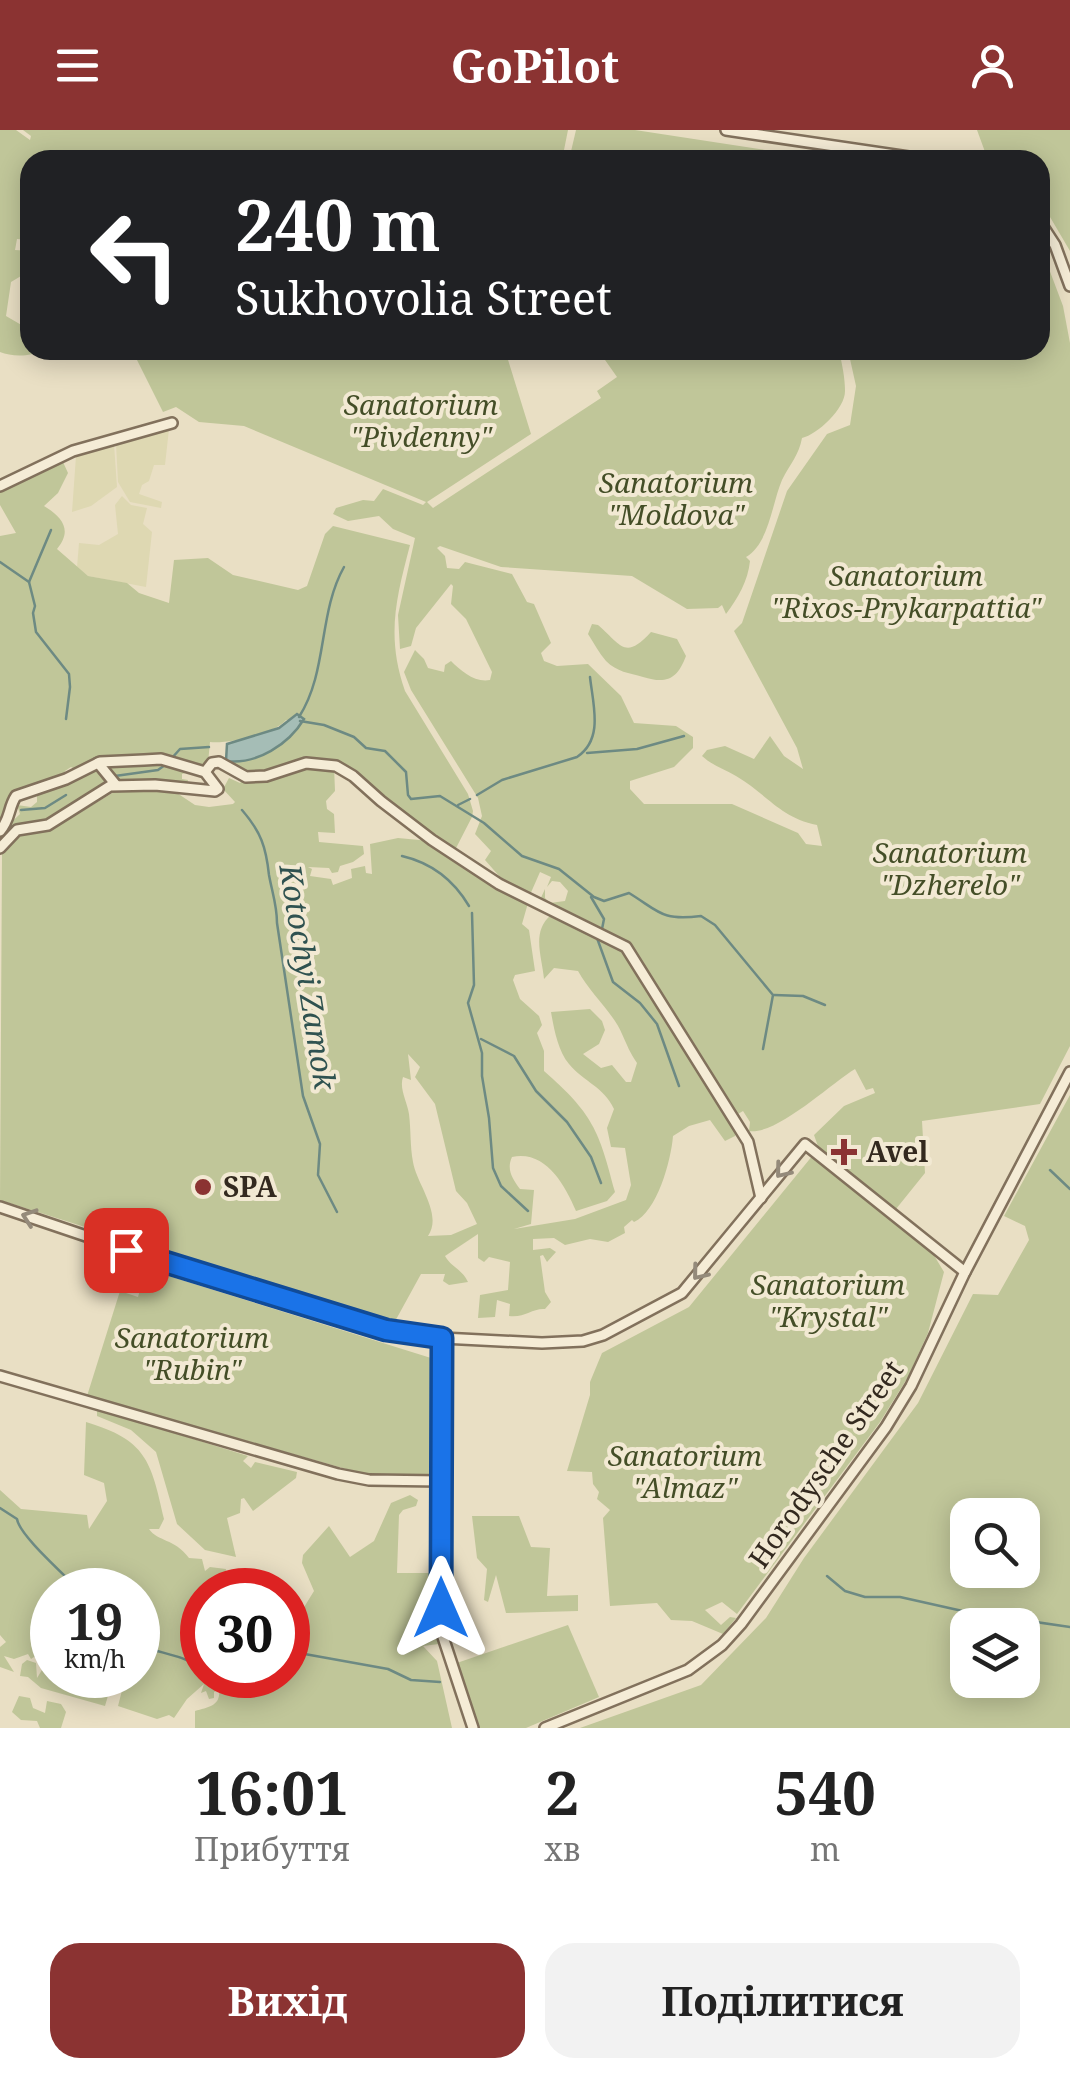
<!DOCTYPE html>
<html lang="uk">
<head>
<meta charset="utf-8">
<style>
	body { margin:0; font-family:"Noto Serif",serif; background:#f2f2f2; color:#222; height:100vh; display:flex; flex-direction:column; font-size:38px; white-space:nowrap }
	* { box-sizing:border-box; margin:0 }
	p { font-size:32px; color:#767676 }
	.icon { flex:none; width:55px; height:55px; fill:none; stroke:currentColor; stroke-width:2; stroke-linecap:round; stroke-linejoin:round }
	.map { position:relative; height:1598px; overflow:hidden }
	.side { display:flex; flex-direction:column; background:#fff; flex:1 }
	.side>* { flex:none }
	.banner { position:absolute; left:20px; top:20px; width:1030px; height:210px; border-radius:30px; box-shadow:0 5px 25px #0003; background:#202124; color:#fff; overflow:hidden }
	.tools { position:absolute; left:950px; top:1368px; display:grid; gap:20px }
	.tools a { display:grid; place-items:center; width:90px; height:90px; border-radius:20px; background:#fff; box-shadow:0 5px 25px #0003; font-size:50px }
	.speed { position:absolute; left:30px; top:1438px; display:flex; gap:20px; font-size:50px; font-weight:700; text-align:center }
	.speed>* { display:grid; place-content:center; width:130px; height:130px; border-radius:50%; background:#fff; box-shadow:0 5px 25px #0003; line-height:1 }
	.speed small { font-size:25px; font-weight:400 }
	.speed .limit { border:15px solid #d22; background:#fff; color:#111 }
	.pin { position:absolute; display:grid; place-items:center; width:85px; height:85px; color:#fff; margin:-42px; border-radius:20px; box-shadow:0 5px 15px #0006 }
	.me { position:absolute; width:110px; margin:-55px; rotate:0deg; stroke-linejoin:round; filter:drop-shadow(0 0 8px #0008) }
	.turn { display:flex; align-items:center; gap:35px; height:210px; padding:0 50px; font-size:45px }
	.turn .icon { width:130px; height:130px; stroke-width:2.5 }
	.turn b { display:block; font-size:70px; line-height:85px }
	.eta { display:flex; justify-content:space-evenly; align-items:center; height:170px; text-align:center }
	.eta b { font-size:60px; font-weight:700; line-height:70px }
	.button { display:flex; gap:20px; margin-top:auto; padding:20px 50px }
	.button a { flex:1; height:115px; border-radius:30px; background:#8b3332; color:#fff; font-size:40px; font-weight:700; line-height:115px; text-align:center }
	.button a+a { background:#f2f2f2; color:#222 }
	header { display:flex; justify-content:space-between; align-items:center; height:130px; padding:0 50px; background:#8b3332; color:#fff; font-size:45px; font-weight:700 }
	.map>svg:first-child { display:block }
	.farmland { fill:#ded8b2 }
	.green { fill:#c0c699; fill-rule:evenodd }
	.water { fill:#a5bdb6; stroke:#6d8a83; stroke-width:2.5 }
	.lines { fill:none; stroke-linecap:round; stroke-linejoin:round }
	.stream { stroke:#6d8a83; stroke-width:2.5 }
	.minor-casing { stroke:#82715c; stroke-width:14 }
	.minor { stroke:#f5ecd6; stroke-width:9 }
	.oneway { stroke:#948a7a }
	.route-casing { stroke:#114b97; stroke-width:25 }
	.route { stroke:#1a73e8; stroke-width:18 }
	.poi-dot { fill:#8b3332; stroke:#f2e9d3; stroke-width:4 }
	.labels { text-anchor:middle; stroke-width:8; stroke-linejoin:round; paint-order:stroke }
	.park-label { font-size:28px; font-style:italic; fill:#444e27; stroke:#f2e9d3 }
	.poi-label { font-size:28px; font-weight:bold; fill:#33291f; stroke:#f2e9d3; text-anchor:start }
	.street-label { font-size:28px; fill:#33291f; stroke:#f2e9d3 }
	.water-label { font-size:30px; font-style:italic; fill:#2f5250; stroke:#f2e9d3 }
</style>
</head>
<body>
<header><svg class="icon" aria-label="menu" viewBox="0 0 24 24"><path d="M4 6h16M4 12h16M4 18h16"/></svg>GoPilot<svg class="icon" aria-label="person" viewBox="0 0 24 24"><circle cx="12" cy="8" r="4"/><path d="M4 21q1-7 8-7t8 7"/></svg></header>
<div class="map">
<svg width="1070" height="1598" viewBox="0 0 1070 1598">
	<rect width="100%" height="100%" fill="#e9dfc4"/>
	<g class="farmland">
		<path d="M169 299 165 335H154L149 351 142 355 139 364 162 372 161 378 130 372 118 352 116 314Z"/>
		<path d="M114 314 117 357 91 376 72 382 76 326Z"/>
		<path d="M122 366 131 375 147 378 143 394 152 402 146 457 88 446 77 437 79 413 99 415 118 404 115 375Z"/>
	</g>
	<g class="green">
		<path d="M0 0H16L30 10 31 6 23 0H568L562 30H30V110L17 109 15 120 30 121V152L21 146 11 152 6 186 30 200V220H42C31 227 12 227 0 222Z"/>
		<path d="M576 0H635L765 20 770 30H569Z"/>
		<path d="M977 0H1070V121L1040 70V30H988Z"/>
		<path d="M1040 115 1063 176 1070 213V916L1040 974 922 991 925 1043 896 1079 819 1019 814 1005 844 976 875 963 873 958 866 960 855 939C829 955 777 1005 749 1001L750 992 743 981 738 984 638 825 620 808 539 772 545 759V768L550 773 565 771 568 761 560 752 552 751 547 757 551 747 540 742 529 767 507 755 485 730 491 721 475 704 482 686 478 668 411 560 404 542 415 520 424 529 428 538 444 542 445 535 451 531C461 541 475 553 490 550L492 542 466 489 451 474 453 456 451 454 416 498 411 516 400 519 398 485 415 408 393 399 379 386 348 391 333 384 336 378 363 370 374 371 383 359 423 375 426 372 244 296 199 292 176 277 163 282 132 220H505L531 304 427 372 433 378 601 268 597 261 617 247 598 220H839C842 234 845 248 845 260 846 278 818 304 802 308 799 325 790 334 782 350 772 373 769 414 746 427L750 431C748 451 738 468 726 484L722 475 718 478 687 479 632 446 501 437 440 416 437 418 445 426 447 438 459 439 465 432 512 444 527 472 534 474 551 513 541 523 544 531 557 536 588 534 621 566 634 593 676 596 693 607V618L674 637 630 651V659L644 674H732L798 703 806 714 822 716 817 695C779 687 767 664 736 646 724 639 713 636 702 626L707 620 725 616 754 629 770 606 784 626 803 639 797 618 734 501 742 493 787 361 827 304 850 295 856 256 848 220H1040Z"/>
		<path d="M63 332 68 343 58 363 44 376C62 387 73 400 57 419L88 446 127 453 139 463 169 473 174 430 208 428 233 445 298 460 307 456 325 404 333 396 410 415C396 469 386 506 405 561L468 664 473 681 472 687 455 720 434 708 334 636 335 661 326 671 327 679 334 684 335 703 318 702 319 712 363 716 364 724 353 732 340 736 338 742 332 743 329 738 308 737 312 739 310 746 331 749 333 755 352 748 351 739 365 736 366 743 372 744 370 714 398 708 430 711 528 773 522 794 529 800 535 841 515 845 513 850 520 869 539 886 542 895 537 903 544 921V941C593 984 599 1000 615 1062L607 1071 576 1081C564 1053 545 1020 512 1027 506 1040 513 1049 520 1059L534 1060 531 1094 514 1099 575 1089 626 1070 631 1055 625 1018 611 1017 607 998 614 979C604 957 584 952 569 934 558 921 554 899 551 882L590 879 602 891 605 900 599 914 583 924 601 938 612 935 626 952H631L637 933C630 923 627 915 622 904 614 884 590 863 578 841L554 838 544 849C542 826 531 802 551 785L623 819 737 999 735 1006 725 1011 710 990 689 996 673 1006C671 1031 657 1082 634 1092L632 1090 624 1097 625 1103 608 1112 590 1109 565 1115 554 1108 533 1109V1120L550 1118 556 1122 547 1132 543 1125 540 1126 545 1162 551 1172 545 1179C532 1178 525 1188 509 1186L510 1174 497 1170 495 1187 478 1188 480 1165 508 1160 510 1132 489 1127 484 1132 478 1128V1104L445 1126C451 1137 462 1139 468 1152L449 1155 443 1151 445 1144H421L393 1195 0 1070 2 723 15 707 59 695 114 662 159 660 177 663 195 675 209 677 233 674 235 672 223 659 229 648 240 653 246 647 265 645 245 646 231 632C261 631 289 613 304 589L286 590C274 604 229 614 210 612L208 633 195 635 160 626 79 641 71 637 65 641 64 648 22 661 0 698V406L16 403 0 375V362ZM408 924 420 937 415 947 435 974 456 1061 467 1073 477 1094 451 1105 428 1106C443 1084 417 1055 413 1032 410 1016 411 1000 409 984 407 971 399 959 403 947L411 950Z"/>
		<path d="M592 494 598 495C622 516 625 530 651 502L677 509 686 526C677 550 666 554 643 547 629 543 617 542 606 531 599 523 594 513 588 504Z"/>
		<path d="M160 633 189 642 182 644V649L188 650 187 655 117 651 106 636Z"/>
		<path d="M97 637 109 653 49 692 25 695 0 714 3 700 20 684 17 675 31 677 37 672V661Z"/>
		<path d="M1070 965V1598H580L701 1555 766 1488 804 1428 918 1273 973 1164 998 1165 1029 1110 1025 1096 1004 1086ZM968 1385H1022V1440H968ZM968 1495H1022V1550H968Z"/>
		<path d="M813 1025 932 1122 944 1142 928 1203 908 1247 880 1292 737 1484 722 1472 705 1480 721 1495 730 1487 736 1488 723 1504 692 1491 671 1490 657 1473 610 1476 603 1388 610 1380 597 1369 599 1362 593 1354 592 1342 567 1341 590 1265V1252L602 1223 689 1177Z"/>
		<path d="M146 1139 431 1228 435 1347 364 1344 87 1266 120 1161 138 1167Z"/>
		<path d="M97 1279 248 1326 243 1331 251 1338 255 1332 297 1342 296 1348 253 1381 244 1368 241 1369 240 1383 227 1388 236 1427 205 1420 177 1394 156 1322 131 1300 97 1286Z"/>
		<path d="M86 1292C146 1310 151 1330 164 1389L159 1399H149C158 1412 174 1408 189 1428L202 1429 205 1441 210 1437 226 1439 223 1460H202V1545H288V1492L298 1487 314 1461 302 1433 303 1425 329 1396 350 1427 374 1411 391 1373 410 1365 418 1370 416 1376 403 1380 399 1385 397 1443H432L433 1484 439 1514 423 1516 437 1531 452 1598H195V1581C209 1577 221 1576 219 1559L214 1562V1568L209 1569 206 1561 201 1563 204 1554 187 1569 174 1588 169 1585 157 1589 118 1576 126 1545H138V1460H52V1536L34 1527 31 1529 28 1524 14 1529 4 1526 14 1542 0 1537V1517L6 1512 0 1505V1360L21 1379 87 1385 89 1399 107 1371 104 1353 84 1345Z"/>
		<path d="M472 1386H519L531 1417 550 1418 547 1466 578 1465V1481L506 1483 496 1445 488 1472 484 1470 487 1439 477 1428Z"/>
		<path d="M568 1495 599 1567 526 1598H474L451 1535Z"/>
		<path d="M27 1530 36 1533 37 1548 42 1540 52 1544 53 1550 64 1553 66 1545H114L105 1576 41 1558 28 1547 20 1546 22 1534Z"/>
		<path d="M19 1566 30 1568 33 1578 45 1583 47 1571 61 1574 66 1582 61 1598H40L37 1591 21 1590 12 1582Z"/>
	</g>
	<path class="water" d="M297 584 304 589C289 614 257 635 226 631L227 614 279 598Z"/>
	<g class="lines">
		<g class="stream">
			<path d="M0 432 29 452 35 476 33 483 36 502 69 544 70 557 66 589"/>
			<path d="M29 452 51 400"/>
			<path d="M299 587C328 542 318 483 344 437"/>
			<path d="M300 591 324 595 354 607 366 618 385 621 406 642 408 665 411 669 440 666 484 693 522 726 559 739 594 767 604 771 629 763C660 782 661 791 701 786L715 795 773 865 763 919"/>
			<path d="M587 623 637 619 684 606"/>
			<path d="M171 629 180 619 209 617"/>
			<path d="M115 646 158 640 165 635"/>
			<path d="M477 665 502 650 577 627C604 609 593 575 590 547"/>
			<path d="M458 675 470 669"/>
			<path d="M21 680 45 678 66 665"/>
			<path d="M242 680C261 702 266 717 269 745 272 762 277 775 277 793L303 966 320 1014 318 1045 337 1082"/>
			<path d="M402 726C432 733 453 749 469 776"/>
			<path d="M591 767 604 789 602 799"/>
			<path d="M472 783 474 855 468 873 482 923V946L489 988 493 1038 501 1056 528 1081"/>
			<path d="M597 808 613 852 640 873 657 894 679 956"/>
			<path d="M774 865 803 866 825 875"/>
			<path d="M481 909 514 926 536 961 567 992 591 1027 601 1053"/>
			<path d="M1050 1040 1070 1059"/>
			<path d="M0 1378 17 1389C19 1405 65 1445 79 1460"/>
			<path d="M827 1446 845 1461 865 1467H900L967 1482 1070 1497"/>
			<path d="M138 1515C162 1524 180 1524 202 1538"/>
			<path d="M288 1521 388 1539 411 1550 440 1552"/>
		</g>
		<g class="minor-casing">
			<g id="minor">
				<path d="M726 0 929 30"/>
				<path d="M1040 92 1055 115 1070 156"/>
				<path d="M0 356 73 321 172 293"/>
				<path d="M98 633 116 655"/>
				<path d="M205 642 212 633 219 632 246 647 266 646 306 633 336 636 353 646 381 671 432 710 499 754 626 817 748 1012 761 1068"/>
				<path d="M0 701C11 688 8 678 16 666L66 649 100 632 144 630 161 629 205 642 218 659 215 661 155 655 110 656 48 695 17 700 0 718"/>
				<path d="M0 1077 160 1131 386 1201 423 1207 542 1213 583 1211 603 1205 682 1163 805 1014 965 1142"/>
				<path d="M442 1208 443 1507 473 1598"/>
				<path d="M0 1246 338 1344 369 1350 441 1351"/>
				<path d="M545 1598 688 1540 722 1515 741 1494 886 1297 911 1256 964 1144 1070 942"/>
			</g>
		</g>
		<use href="#minor" class="minor"/>
	</g>
	<defs><path id="oneway-chevron" d="M-2-3.5L2.5 0L-2 3.5" fill="none" stroke-width="1.6" stroke-linecap="round" stroke-linejoin="round" transform="scale(2.5)"/></defs>
	<g class="oneway">
		<use href="#oneway-chevron" transform="translate(782 1041) rotate(129)"/>
		<use href="#oneway-chevron" transform="translate(29 1087) rotate(-161)"/>
		<use href="#oneway-chevron" transform="translate(699 1143) rotate(129)"/>
	</g>
	<g class="lines">
		<g class="route-casing">
			<path id="route" d="M126 1120 386 1200 442 1208 441 1478"/>
		</g>
		<use href="#route" class="route"/>
	</g>
	<g class="poi-dot">
		<path d="M839 1007h10v10h10v10h-10v10h-10v-10h-10v-10h10z"/>
		<circle cx="203" cy="1057" r="10"/>
	</g>
	<g class="labels">
		<g class="park-label">
			<text x="421" y="285">Sanatorium<tspan x="421" dy="32">"Pivdenny"</tspan></text>
			<text x="676" y="363">Sanatorium<tspan x="676" dy="32">"Moldova"</tspan></text>
			<text x="906" y="456">Sanatorium<tspan x="906" dy="32">"Rixos-Prykarpattia"</tspan></text>
			<text x="950" y="733">Sanatorium<tspan x="950" dy="32">"Dzherelo"</tspan></text>
			<text x="828" y="1165">Sanatorium<tspan x="828" dy="32">"Krystal"</tspan></text>
			<text x="192" y="1218">Sanatorium<tspan x="192" dy="32">"Rubin"</tspan></text>
			<text x="685" y="1336">Sanatorium<tspan x="685" dy="32">"Almaz"</tspan></text>
		</g>
		<g class="poi-label">
			<text x="866" y="1032">Avel</text>
			<text x="223" y="1067">SPA</text>
		</g>
		<g class="street-label">
			<text transform="translate(826 1334) rotate(-55)" y="10">Horodysche Street</text>
		</g>
		<g class="water-label">
			<text transform="translate(307 847) rotate(81)" y="10">Kotochyi Zamok</text>
		</g>
	</g>
</svg>
<div class="tools">
<a><svg class="icon" aria-label="search" viewBox="0 0 24 24"><circle cx="10" cy="10" r="6"/><path d="M15 15l6 6"/></svg></a>
<a><svg class="icon" aria-label="layers" viewBox="0 0 24 24"><path d="M12 4l9 5-9 5-9-5zM3 14l9 5 9-5"/></svg></a>
</div>
<div class="speed"><div>19<small>km/h</small></div><div class="limit">30</div></div>
<div class="pin" style="left:126px;top:1120px;background:#d93025"><svg class="icon" aria-label="arrive" viewBox="0 0 24 24"><path d="M6 21V4h12l-3 4 3 4H6"/></svg></div>
<svg class="me" style="left:441px;top:1478px" viewBox="-20 -20 40 40"><path d="M0-17L14 15 0 8-14 15z" fill="#1a73e8" stroke="#fff" stroke-width="4"/></svg>
<div class="banner">
<div class="turn"><svg class="icon" aria-label="left" viewBox="0 0 24 24"><path d="M17 20v-9H6M10 6l-5 5 5 5"/></svg><div><b>240 m</b>Sukhovolia Street</div></div>
</div>
</div>
<section class="side">
<div class="eta">
<div><b>16:01</b><p>Прибуття</p></div>
<div><b>2</b><p>хв</p></div>
<div><b>540</b><p>m</p></div>
</div>
<div class="button"><a>Вихід</a><a>Поділитися</a></div>
</section>
</body>
</html>
